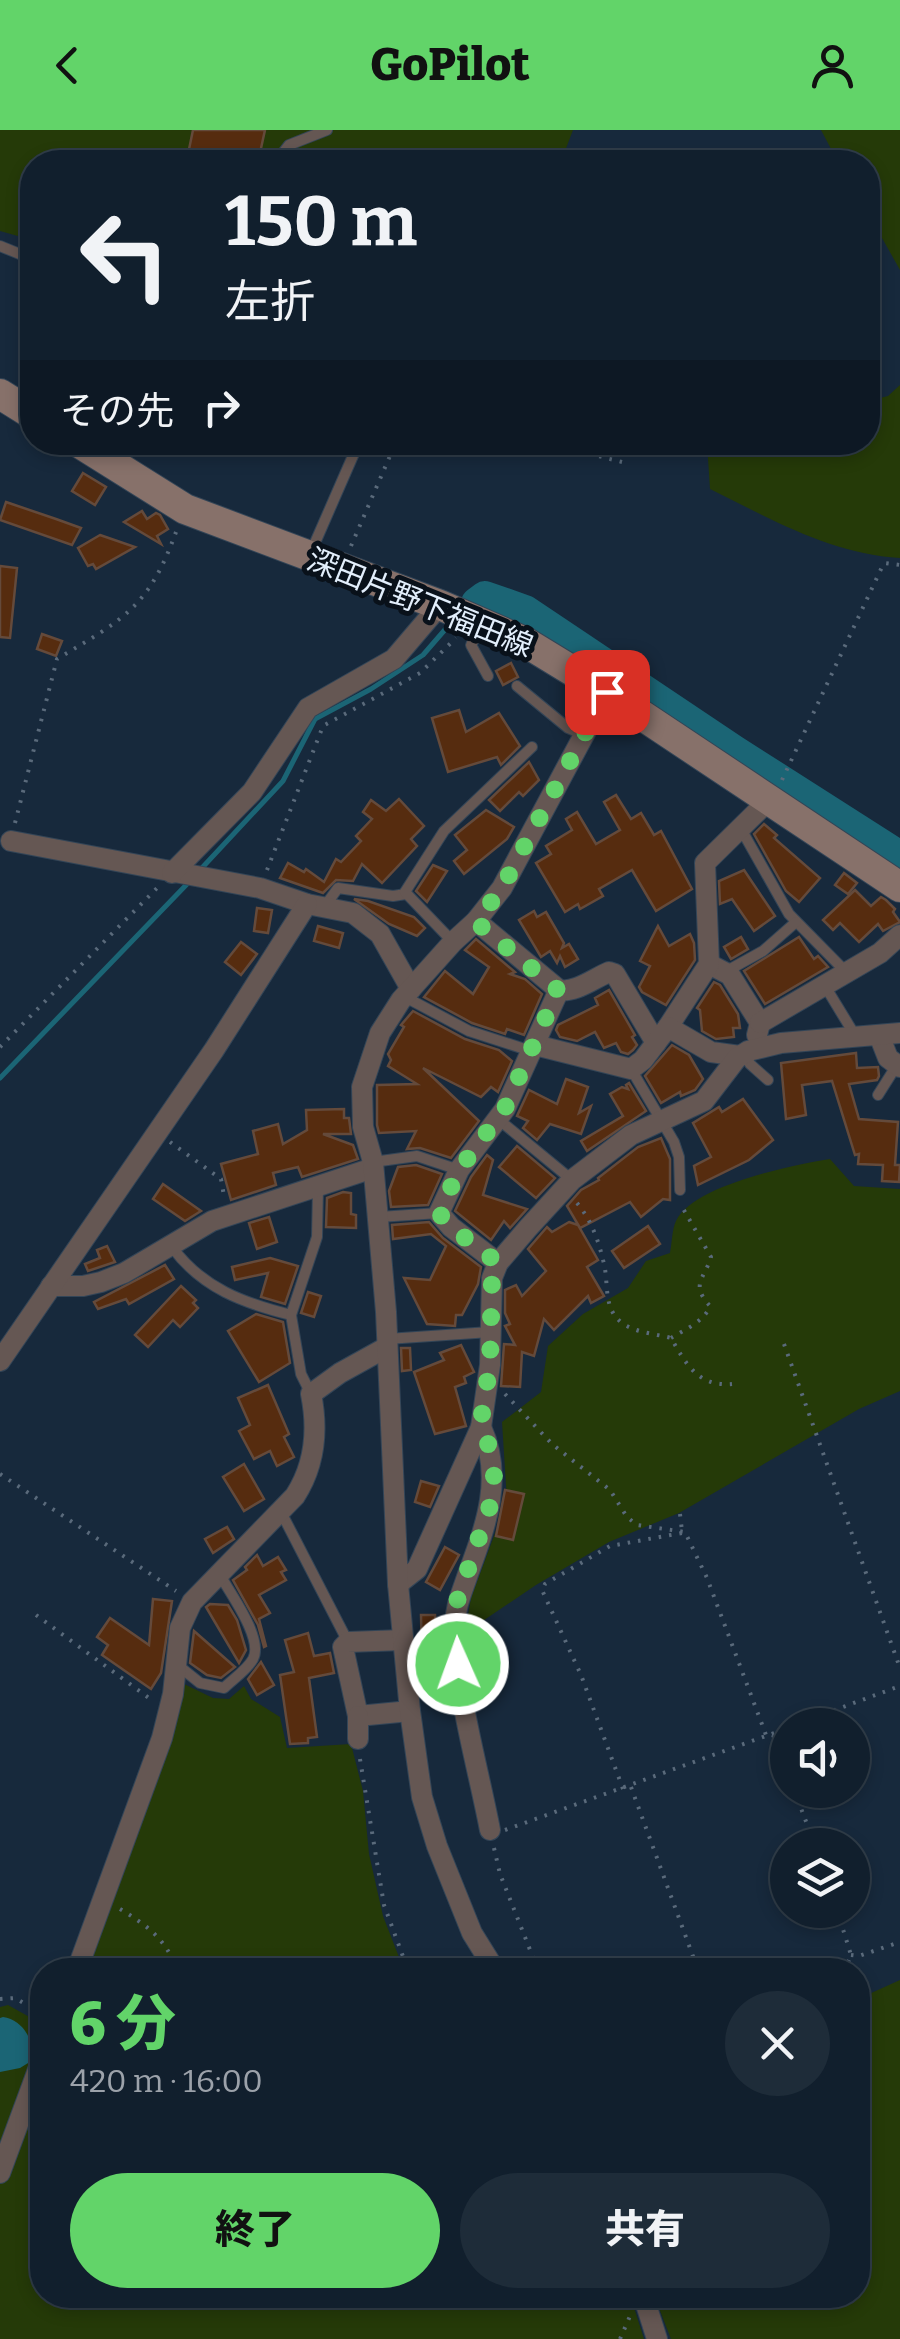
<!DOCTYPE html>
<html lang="ja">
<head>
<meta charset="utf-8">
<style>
	body { margin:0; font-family:Bitter,"Noto Sans JP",serif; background:#1e2c39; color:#f1f3f6; height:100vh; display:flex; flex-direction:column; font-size:38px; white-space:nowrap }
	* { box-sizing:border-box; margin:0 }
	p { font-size:32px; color:#9ca2aa }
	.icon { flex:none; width:55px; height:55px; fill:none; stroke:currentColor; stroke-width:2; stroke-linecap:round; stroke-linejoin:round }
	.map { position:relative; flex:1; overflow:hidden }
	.details { position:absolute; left:30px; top:1828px; width:840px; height:350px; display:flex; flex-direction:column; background:#111f2d; border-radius:40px; box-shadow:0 5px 15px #0003,0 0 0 2px #303d49 }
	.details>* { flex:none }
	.guide { position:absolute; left:20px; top:20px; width:860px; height:305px; border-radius:40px; box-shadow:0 5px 15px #0003,0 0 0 2px #303d49; background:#111f2d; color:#f1f3f6; overflow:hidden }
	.buttons { position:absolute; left:770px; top:1578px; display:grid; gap:20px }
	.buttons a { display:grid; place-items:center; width:100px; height:100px; border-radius:50%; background:#111f2d; box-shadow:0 5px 15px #0003,0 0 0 2px #303d49; font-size:50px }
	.pin { position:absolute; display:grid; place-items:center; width:85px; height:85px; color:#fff; margin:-42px; border-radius:20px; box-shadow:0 5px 15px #0006 }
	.me { position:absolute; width:110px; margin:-55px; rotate:358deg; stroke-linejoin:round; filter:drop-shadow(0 0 8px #0008) }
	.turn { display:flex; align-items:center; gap:35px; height:210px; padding:0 40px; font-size:45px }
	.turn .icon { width:130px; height:130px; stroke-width:2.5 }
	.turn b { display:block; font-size:70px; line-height:85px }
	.then { display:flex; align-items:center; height:95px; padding:0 40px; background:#0003; gap:20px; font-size:38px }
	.round { display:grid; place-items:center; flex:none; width:105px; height:105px; border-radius:52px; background:#1e2c39 }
	.summary { display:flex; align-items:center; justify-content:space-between; height:170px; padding:0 40px }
	h1 { font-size:60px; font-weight:800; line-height:75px; color:#62d469 }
	.cta { display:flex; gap:20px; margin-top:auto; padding:20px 40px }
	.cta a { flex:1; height:115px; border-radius:60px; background:#62d469; color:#111; font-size:40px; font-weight:800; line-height:115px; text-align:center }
	.cta a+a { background:#1e2c39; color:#f1f3f6 }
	header { display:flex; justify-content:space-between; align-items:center; height:130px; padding:0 40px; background:#62d469; color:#111; font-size:45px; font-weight:800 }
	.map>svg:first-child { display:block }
	.green { fill:#253a08 }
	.water { fill:#1b6575 }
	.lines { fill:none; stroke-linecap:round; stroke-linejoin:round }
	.stream { stroke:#1b6575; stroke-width:5 }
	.river { stroke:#1b6575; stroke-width:32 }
	.building { fill:#562c0f; stroke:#644a3b; stroke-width:2.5 }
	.service-casing { stroke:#334557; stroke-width:12 }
	.minor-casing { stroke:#334557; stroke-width:22 }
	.secondary-casing { stroke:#334557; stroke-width:32 }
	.path { stroke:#5a6a7b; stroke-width:4; stroke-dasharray:2.5 8; stroke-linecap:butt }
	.service { stroke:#655753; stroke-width:10 }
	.minor { stroke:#655753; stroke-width:20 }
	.secondary { stroke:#87716a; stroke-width:30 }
	.route { stroke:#62d469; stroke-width:18; stroke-dasharray:0 32.4 }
	.labels { text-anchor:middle; stroke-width:10; stroke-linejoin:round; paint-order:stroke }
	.street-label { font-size:30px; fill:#e2eefb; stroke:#09111a }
</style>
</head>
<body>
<header><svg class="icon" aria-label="back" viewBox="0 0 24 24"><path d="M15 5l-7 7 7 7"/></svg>GoPilot<svg class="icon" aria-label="person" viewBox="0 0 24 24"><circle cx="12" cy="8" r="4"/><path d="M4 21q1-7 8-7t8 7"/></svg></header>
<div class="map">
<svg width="900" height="2209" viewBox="0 0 900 2209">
	<rect width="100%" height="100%" fill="#17293c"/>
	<g class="green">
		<path d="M0 0H573L565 21 575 32H32V110L0 101Z"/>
		<path d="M821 0H900V140L868 83V32H838Z"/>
		<path d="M900 255V428C831 424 771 389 710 359L707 313 868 312V271L888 266Z"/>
		<path d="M830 1029 854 1056 900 1059V1261L859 1279 679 1383 609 1412 536 1455 465 1503 471 1468 507 1371 502 1292 541 1262 548 1216 583 1184 628 1158 646 1131 670 1123C672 1113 672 1099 676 1091 693 1055 793 1035 830 1029Z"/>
		<path d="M180 1552 213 1568 229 1569 244 1556 251 1569 280 1587 287 1618 351 1614 363 1661 369 1724 383 1786 404 1840H87L174 1602 180 1575Z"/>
		<path d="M900 1850V2209H671L654 2165H858V1869Z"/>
		<path d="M8 1875 42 1894V2165H630L644 2209H0V1877Z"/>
	</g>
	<path class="water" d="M3 1887C23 1890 34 1910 33 1930L20 1938 0 1942V1888Z"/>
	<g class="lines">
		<g class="stream">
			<path d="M200 740 283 651 315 589 371 559 423 525 449 495"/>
			<path d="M0 948 189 752"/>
		</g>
		<path class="river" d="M477 473 485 467 525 481 734 621 900 727"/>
	</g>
	<g class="building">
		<path d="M193 0H265L258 32H201L187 29Z"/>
		<path d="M83 343 106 357 95 375 72 361Z"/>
		<path d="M6 372 56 389 81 398 72 415 0 390Z"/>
		<path d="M142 381 147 389 156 383 160 385 168 399 157 406 161 414 124 392Z"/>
		<path d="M100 405 135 417 96 439 93 434 88 436 78 418Z"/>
		<path d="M0 436 17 438 10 508 0 507Z"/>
		<path d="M42 504 62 511 56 526 37 519Z"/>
		<path d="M511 533 518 547 503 555 496 541Z"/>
		<path d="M459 580 466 602 499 583 520 616 501 635 497 627 448 642 432 588Z"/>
		<path d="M529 632 539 650 523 666 519 662 500 681 489 670Z"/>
		<path d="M616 665 631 689 641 683 654 705 661 701 692 759 656 781 632 740 599 759 603 766 580 779 578 774 565 782 536 733 551 724 546 716 572 700 566 689 577 682 596 714 620 700 604 672Z"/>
		<path d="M399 669 424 696 411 709 417 716 382 753 362 734 353 751 336 750 323 763 280 748 288 733 304 742 306 739 324 752 336 729 341 732 361 711 356 706 372 689 363 682 371 670 386 681Z"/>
		<path d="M486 680 514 697 507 709 464 744 454 731 467 720 455 705Z"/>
		<path d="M764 694 777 705 774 708 820 748 799 772 786 761 754 704Z"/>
		<path d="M433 735 447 741 427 772 416 761Z"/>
		<path d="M744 740 775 786 754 801 732 769 720 774 719 751Z"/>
		<path d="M844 743 857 753 848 764 835 755Z"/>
		<path d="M855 760 871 776 881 767 886 770 895 779 893 782 900 792 883 801 878 794 859 812 840 793 833 800 823 790Z"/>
		<path d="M354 769 368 771 414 787 425 798 417 806 389 794Z"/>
		<path d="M257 778 272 780 268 803 254 801Z"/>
		<path d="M534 781 537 787 546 782 564 813 562 818 569 814 578 829 565 837 560 826 557 833 550 821 541 827 519 790Z"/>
		<path d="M318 796 343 803 339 818 314 811Z"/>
		<path d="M658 796 669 816 690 804 694 813 695 830 666 875 642 862 639 857 650 836 640 831Z"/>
		<path d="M741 807 748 819 731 829 724 817Z"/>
		<path d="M799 807 814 829 818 826 828 837 765 874 744 841Z"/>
		<path d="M476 809 515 842 510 844 525 849 542 864 524 905 507 899 505 904 472 893 424 867 445 841 473 864 489 837 465 820Z"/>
		<path d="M241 812 257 824 241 845 225 832Z"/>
		<path d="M714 852 720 855 738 884 740 898H733L734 907 716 909 702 901 700 880 697 878Z"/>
		<path d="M609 860 635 905 632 907 637 915 633 920 628 924 621 922 616 913 604 918 595 902 577 911 560 907 556 900 558 895 598 875 595 868Z"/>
		<path d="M413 881 465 909 499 920 512 931 498 962 491 957 481 967 423 938 479 991 451 1028 420 1018 407 1019 416 1001 379 1003 377 995V955L417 954 388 936 391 930 388 924 404 897 401 895Z"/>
		<path d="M672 915 689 925 703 949 695 960 681 966 680 962 661 973 645 946Z"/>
		<path d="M856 923 857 938 878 937 879 946 877 950 849 954 859 989 898 992 895 1035H900L899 1052 882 1051 883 1035 858 1034 859 1024 855 1025 832 951 802 955 806 985 786 989 781 933Z"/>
		<path d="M566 949 588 957 579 983 591 976 581 1004 550 994 537 1010 523 998 528 991 517 986 529 960 557 974Z"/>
		<path d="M629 953 646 981 587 1021 581 1011 623 986 610 964 622 957 628 959 626 955Z"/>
		<path d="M743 969 773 1010 749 1030 698 1055 694 1036 711 1027 693 993 719 977 722 982Z"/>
		<path d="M344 979V988H349L351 1004H323L353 1015 358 1029 302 1047 298 1037 273 1043 276 1055 231 1070 221 1034 258 1024 253 1001 278 994 283 1014 307 1000 306 980Z"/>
		<path d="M661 1008 670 1029V1070L663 1069 641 1087 630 1072 580 1098 567 1076 581 1060 599 1050 598 1048 638 1017Z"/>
		<path d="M517 1016 555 1048 536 1068 499 1037Z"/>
		<path d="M487 1025 493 1030 483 1065 527 1079 510 1098 504 1091 491 1110 455 1081 471 1047Z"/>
		<path d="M416 1035 442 1044 428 1075 391 1077 389 1061 398 1037Z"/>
		<path d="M163 1054 201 1081 185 1091 153 1069Z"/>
		<path d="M343 1062 351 1063V1084L356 1085V1098L326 1097 327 1068Z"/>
		<path d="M269 1087 277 1112 257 1119 249 1093Z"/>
		<path d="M429 1092 443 1108 481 1137 478 1154 462 1185H456L455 1196 427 1194 404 1148 430 1150 446 1116 431 1104 393 1109 392 1095Z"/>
		<path d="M569 1092 578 1095 598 1130 587 1137 604 1166 591 1173 588 1166 554 1200 544 1189 534 1226 522 1222 520 1257 501 1256 504 1214 515 1215 505 1196 510 1194 505 1183V1160L516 1155 522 1166 546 1141 528 1119 547 1097 552 1102Z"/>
		<path d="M648 1096 660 1114 624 1138 612 1121Z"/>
		<path d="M107 1116 115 1132 88 1141 85 1134 100 1128 97 1120Z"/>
		<path d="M270 1128 298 1136 285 1174 261 1167 268 1143 235 1150 232 1137Z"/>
		<path d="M165 1135 174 1149 129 1174 126 1169 98 1179 94 1172Z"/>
		<path d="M181 1156 196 1170 193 1173 198 1178 180 1197 173 1190 148 1217 135 1205Z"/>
		<path d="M308 1162 321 1166 314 1187 301 1183Z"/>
		<path d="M256 1184 283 1192 290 1233 259 1252 228 1201Z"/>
		<path d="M461 1215 474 1242 464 1247 466 1253 455 1257 466 1296 435 1304 414 1242 444 1230 440 1223Z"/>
		<path d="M401 1218H410L411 1240 402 1241Z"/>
		<path d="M268 1255 289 1304 284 1307 294 1327 277 1336 270 1321 254 1329 239 1301 250 1295 238 1268Z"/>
		<path d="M244 1334 264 1369 244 1381 223 1347Z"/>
		<path d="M421 1351 439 1356 430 1377 415 1372Z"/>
		<path d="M505 1360 524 1364 513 1410 496 1406Z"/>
		<path d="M227 1397 234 1409 213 1423 205 1409Z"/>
		<path d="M445 1417 459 1425 440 1460 426 1452Z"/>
		<path d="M257 1425 263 1436 278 1427 286 1440 281 1442 286 1450 259 1465 270 1483 259 1489 266 1516 264 1517 258 1495 233 1450 247 1440 245 1437Z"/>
		<path d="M153 1469 172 1471 161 1543 151 1559 102 1525 108 1515 97 1507 110 1488 149 1515Z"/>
		<path d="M210 1474 228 1475 237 1490 246 1520 239 1533 206 1477Z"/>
		<path d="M421 1485H435L437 1531H422Z"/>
		<path d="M194 1501 235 1537 221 1548 207 1545 190 1533Z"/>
		<path d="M308 1503 314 1526 330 1523 334 1543 309 1548 317 1607 308 1608V1613L290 1614 280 1545 294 1542 285 1510Z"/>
		<path d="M261 1532 274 1555 257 1565 248 1549Z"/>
	</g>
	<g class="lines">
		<g class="service-casing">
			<g id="service">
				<path d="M276 32 289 15 327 0"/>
				<path d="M0 116 32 129"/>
				<path d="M22 271 32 255"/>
				<path d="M311 422 359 312"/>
				<path d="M481 498 471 515 488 546"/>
				<path d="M517 556 568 598 584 605"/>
				<path d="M741 699 789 784 846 842"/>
				<path d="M325 776 338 758 393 766 406 764"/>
				<path d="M453 812 405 762 444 701 532 617"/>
				<path d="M725 842 763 821 796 792"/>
				<path d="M825 856 856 907"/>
				<path d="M405 867 469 901 531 921"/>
				<path d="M745 924 750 934 768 950"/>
				<path d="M631 939 674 1012 679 1027 680 1060"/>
				<path d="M878 965 897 935"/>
				<path d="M498 989 572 1050"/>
				<path d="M373 1032 417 1026 459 1040"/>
				<path d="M379 1087 439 1083"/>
				<path d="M172 1117C202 1158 243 1173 291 1185"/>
				<path d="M387 1209 490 1202"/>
				<path d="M311 1264 301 1244 291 1185 317 1107 318 1058"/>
				<path d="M281 1382 348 1512"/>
				<path d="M175 1533 200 1553 224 1558C233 1549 247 1540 253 1529 264 1509 230 1463 220 1445"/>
			</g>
		</g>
		<g class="minor-casing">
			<g id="minor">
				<path d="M11 711 260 758 307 774 353 783 380 804 411 859"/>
				<path d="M172 743 252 662 308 578 394 529 440 475"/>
				<path d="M476 791 559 860"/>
				<path d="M709 834 730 845 760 893 757 905"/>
				<path d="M559 860C575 863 593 849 609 842L615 844 656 913"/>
				<path d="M760 893 880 823 900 805"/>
				<path d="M668 897 709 834 705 733 768 671"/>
				<path d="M879 905 888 928 900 937"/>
				<path d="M535 915 631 939 643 930 668 897 711 922 740 926"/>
				<path d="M498 1133 451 1097 439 1083 459 1040 505 979 559 860"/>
				<path d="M51 1156H83L101 1152 124 1143 212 1091 373 1038"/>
				<path d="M0 1231 214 920 307 774"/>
				<path d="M481 1297C504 1347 486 1395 468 1444 462 1462 455 1477 455 1496 455 1559 478 1637 490 1700"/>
				<path d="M398 1454 417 1439 481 1297 490 1235 492 1148 498 1133 528 1098 572 1050 631 1005 704 971 737 928 748 921 781 913 900 903"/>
				<path d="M403 1510 348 1512 343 1517 358 1586 410 1581"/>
				<path d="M358 1586V1609"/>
				<path d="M77 1840 162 1608 173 1564 180 1498 192 1472 295 1366C315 1335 318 1299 311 1264L340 1243 387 1217"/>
				<path d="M495 1840 472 1803 437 1716 422 1667 410 1581 398 1454 386 1182 373 1032 363 997 362 957 380 903 401 870 453 812 476 791 502 758 607 562"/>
				<path d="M0 2043 42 1929"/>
				<path d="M643 2165 657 2209"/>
			</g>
		</g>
		<g class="secondary-casing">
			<g id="secondary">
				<path d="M0 264 32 284"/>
				<path d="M78 312 185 379 440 475 525 512 607 562 900 757"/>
			</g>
		</g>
		<g class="path">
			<path d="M560 312 578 321 622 332"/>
			<path d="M351 416 396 312"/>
			<path d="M782 650 882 437 885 433 900 435"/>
			<path d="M15 693 57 529C124 489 149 477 176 402"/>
			<path d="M267 740 323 596 420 543 456 508"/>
			<path d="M0 917 158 757"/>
			<path d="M170 1012 221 1049 224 1066"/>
			<path d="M577 1073C591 1090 598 1109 603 1130 610 1153 601 1180 625 1195 639 1203 656 1204 671 1208 686 1234 698 1257 732 1254"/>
			<path d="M671 1208C684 1200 705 1191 710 1176 690 1154 704 1150 711 1127L681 1075"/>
			<path d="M784 1214 900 1538"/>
			<path d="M505 1264 552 1314 610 1360 627 1387 637 1395 685 1402 707 1448 766 1605"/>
			<path d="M0 1344 176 1461"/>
			<path d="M680 1384 682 1401"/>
			<path d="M36 1485 153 1571"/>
			<path d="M794 1595 900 1556"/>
			<path d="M773 1605 788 1643"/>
			<path d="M360 1629 384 1775 408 1840"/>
			<path d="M631 1657 698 1840"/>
			<path d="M623 1659 581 1545 542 1460 545 1454 610 1416 682 1403"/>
			<path d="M794 1660 815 1715"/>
			<path d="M505 1700 788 1598"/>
			<path d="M494 1718 500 1744 538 1840"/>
			<path d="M120 1779C145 1794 168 1810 176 1840"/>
			<path d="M837 1780 851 1825 845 1840"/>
			<path d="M851 1825 859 1826 900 1812"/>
			<path d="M0 1869 15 1868 42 1884"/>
			<path d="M620 2209 630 2186"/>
		</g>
		<use href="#service" class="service"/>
		<use href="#minor" class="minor"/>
		<use href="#secondary" class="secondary"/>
	</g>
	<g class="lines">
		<path class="route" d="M458 1534 456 1474 492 1370 494 1345 490 1318 480 1297 490 1234 492 1148 498 1133 451 1097 439 1083 459 1040 505 978 558 860 476 792 502 758 607 562"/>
	</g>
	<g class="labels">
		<g class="street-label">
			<text transform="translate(420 473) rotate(22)" y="10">深田片野下福田線</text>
		</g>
	</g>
</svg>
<div class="buttons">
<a><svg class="icon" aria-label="sound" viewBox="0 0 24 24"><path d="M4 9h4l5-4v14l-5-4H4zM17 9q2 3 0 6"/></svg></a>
<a><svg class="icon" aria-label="layers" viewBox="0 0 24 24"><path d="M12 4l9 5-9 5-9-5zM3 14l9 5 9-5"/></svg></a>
</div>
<div class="pin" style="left:607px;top:562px;background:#d93025"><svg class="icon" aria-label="arrive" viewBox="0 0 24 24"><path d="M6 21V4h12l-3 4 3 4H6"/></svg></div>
<svg class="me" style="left:458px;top:1534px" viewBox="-20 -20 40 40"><circle r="17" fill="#62d469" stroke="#fff" stroke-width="3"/><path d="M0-11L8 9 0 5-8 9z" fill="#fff"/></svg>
<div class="guide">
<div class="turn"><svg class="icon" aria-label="left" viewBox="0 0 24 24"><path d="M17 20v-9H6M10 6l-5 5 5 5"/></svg><div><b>150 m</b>左折</div></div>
<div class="then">その先<svg class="icon" aria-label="right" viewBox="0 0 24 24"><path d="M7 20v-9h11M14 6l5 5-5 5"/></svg></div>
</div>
<section class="details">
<div class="summary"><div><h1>6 分</h1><p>420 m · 16:00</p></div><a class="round"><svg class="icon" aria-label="close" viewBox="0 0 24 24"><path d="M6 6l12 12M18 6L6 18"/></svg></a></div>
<div class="cta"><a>終了</a><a>共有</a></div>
</section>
</div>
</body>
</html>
